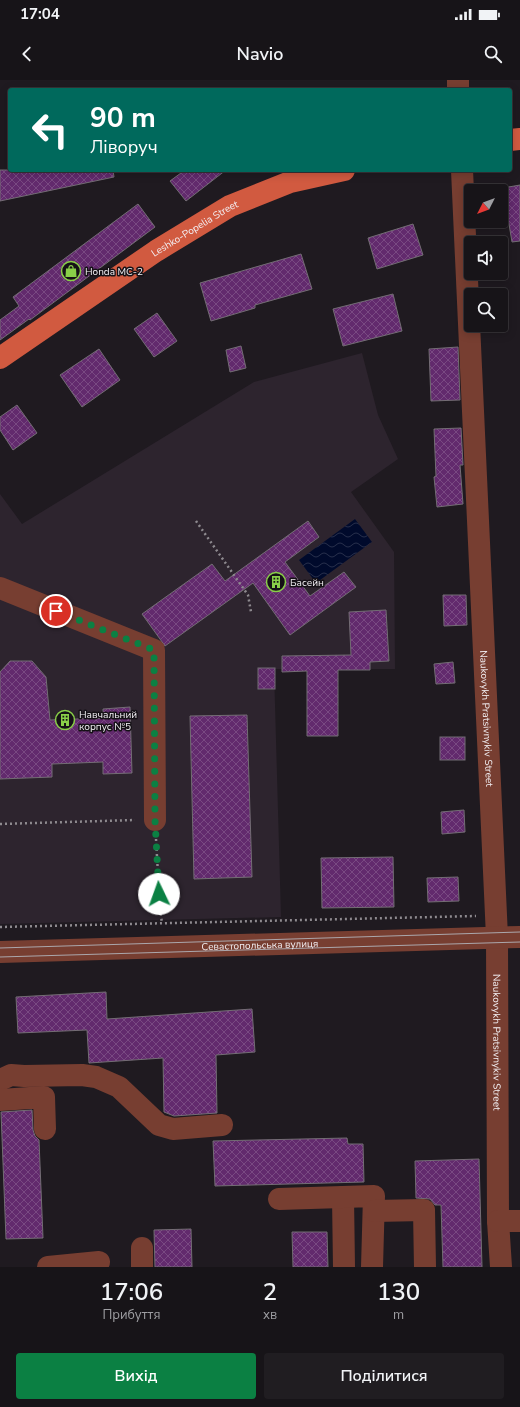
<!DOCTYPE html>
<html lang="uk">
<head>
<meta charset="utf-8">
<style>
	body { margin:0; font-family:"Nunito Sans",sans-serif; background:#201d21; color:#f1f3f6; height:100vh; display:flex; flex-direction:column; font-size:15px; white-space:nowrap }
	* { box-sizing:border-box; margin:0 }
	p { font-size:13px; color:#9e9ea2 }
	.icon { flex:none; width:22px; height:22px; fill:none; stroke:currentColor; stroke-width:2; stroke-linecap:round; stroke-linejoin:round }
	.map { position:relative; height:1187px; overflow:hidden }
	.details { display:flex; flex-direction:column; background:#171418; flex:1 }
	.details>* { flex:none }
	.banner { position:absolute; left:8px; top:8px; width:504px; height:84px; border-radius:4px; box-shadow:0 2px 10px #0003,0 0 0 1px #363337; background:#00695c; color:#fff; overflow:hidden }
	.needle { width:26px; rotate:228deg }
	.tools { position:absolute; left:464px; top:104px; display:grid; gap:8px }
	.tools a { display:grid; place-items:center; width:44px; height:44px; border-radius:4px; background:#171418; box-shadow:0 2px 10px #0003,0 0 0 1px #363337; font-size:20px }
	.pin { position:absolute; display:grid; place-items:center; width:34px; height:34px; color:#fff; margin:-17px; border:2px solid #fff; border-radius:50%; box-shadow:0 1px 4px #0007 }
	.me { position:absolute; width:44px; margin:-22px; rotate:357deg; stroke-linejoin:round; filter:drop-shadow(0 0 3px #0008) }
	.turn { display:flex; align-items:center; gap:14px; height:84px; padding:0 16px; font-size:18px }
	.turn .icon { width:52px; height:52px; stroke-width:2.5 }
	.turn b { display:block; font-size:28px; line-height:34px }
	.eta { display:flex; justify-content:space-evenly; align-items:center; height:68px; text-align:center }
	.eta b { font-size:24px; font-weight:600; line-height:28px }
	.action { display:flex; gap:8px; margin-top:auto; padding:8px 16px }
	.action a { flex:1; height:46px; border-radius:4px; background:#0b8043; color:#fff; font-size:16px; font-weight:600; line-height:46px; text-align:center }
	.action a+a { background:#201d21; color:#f1f3f6 }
	.status { display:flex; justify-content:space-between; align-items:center; height:28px; padding:0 20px; background:#171418; direction:ltr }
	.status svg { height:11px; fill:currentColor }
	header { display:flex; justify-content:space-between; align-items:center; height:52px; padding:0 16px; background:#171418; font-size:18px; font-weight:600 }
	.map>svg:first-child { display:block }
	.built { fill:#2d242e }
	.water { fill:url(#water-waves) }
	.building { fill:url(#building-cross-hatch); stroke:#736d74 }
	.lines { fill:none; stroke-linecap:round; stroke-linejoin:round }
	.path { stroke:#8e8a8f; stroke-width:2.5; stroke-dasharray:2 3; stroke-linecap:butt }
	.minor { stroke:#773e31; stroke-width:22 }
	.major { stroke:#d15a40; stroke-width:22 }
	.tram { stroke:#aba7ac; stroke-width:1 }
	.route { stroke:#0b8043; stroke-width:7; stroke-dasharray:0 12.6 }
	.labels { text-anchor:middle; stroke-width:3; stroke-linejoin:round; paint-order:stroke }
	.street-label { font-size:10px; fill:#f3f0f4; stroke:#151116 }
	.poi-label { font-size:10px; fill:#f3f0f4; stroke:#151116; text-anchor:start }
</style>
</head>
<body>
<div class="status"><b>17:04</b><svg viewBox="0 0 49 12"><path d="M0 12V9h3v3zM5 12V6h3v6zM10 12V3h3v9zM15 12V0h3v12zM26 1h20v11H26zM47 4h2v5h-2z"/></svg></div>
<header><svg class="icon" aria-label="back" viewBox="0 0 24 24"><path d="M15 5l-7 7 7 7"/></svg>Navio<svg class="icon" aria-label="search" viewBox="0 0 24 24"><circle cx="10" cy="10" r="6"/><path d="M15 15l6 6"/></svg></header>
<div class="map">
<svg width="520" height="1187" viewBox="0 0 520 1187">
	<defs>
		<pattern id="water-waves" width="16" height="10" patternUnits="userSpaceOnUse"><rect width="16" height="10" fill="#000a2c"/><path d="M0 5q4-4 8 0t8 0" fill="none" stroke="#262e4b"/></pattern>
		<pattern id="building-cross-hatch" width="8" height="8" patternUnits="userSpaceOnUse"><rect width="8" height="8" fill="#622a6d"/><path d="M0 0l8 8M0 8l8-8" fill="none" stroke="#794982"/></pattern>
	</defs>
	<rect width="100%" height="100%" fill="#1f1a20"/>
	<path class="built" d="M362 273 378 335 398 379 351 412 394 472 395 589H274L281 837 0 844V414L22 444 254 302Z"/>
	<path class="water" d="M355 439 372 462 316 503 299 480Z"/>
	<g class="building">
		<path d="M0 90H113L114 97 0 121Z"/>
		<path d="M185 90H226L186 121 170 101Z"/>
		<path d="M520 105V161L512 162 503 108Z"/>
		<path d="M138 124 155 147 30 240 29 239 0 260V240L19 226 13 217Z"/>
		<path d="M413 144 423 175 377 189 368 158Z"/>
		<path d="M301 174 312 209 255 225V228L211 241 200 203Z"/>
		<path d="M393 214 402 251 343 266 333 229Z"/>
		<path d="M157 233 177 261 154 277 134 249Z"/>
		<path d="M241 266 246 288 230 292 226 270Z"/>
		<path d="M458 267 460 320 431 321 429 269Z"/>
		<path d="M99 269 120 300 82 327 60 295Z"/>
		<path d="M17 325 37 353 13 370 0 350V337Z"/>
		<path d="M461 348 463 385H460L463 424 437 427 434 397 436 396 434 349Z"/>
		<path d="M308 441 319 457 285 482 310 516 344 492 356 507 290 555 253 503 165 566 142 534 212 484 225 501Z"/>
		<path d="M443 515H466L467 545 444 546Z"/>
		<path d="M386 530 389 581 370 582V590H338V656H307V591L282 592V576L351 575 349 532Z"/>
		<path d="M10 581H32L46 597 50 640 103 638V629L130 627 132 693 103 694V682L52 684V697L0 699V592Z"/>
		<path d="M453 582 455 603 436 604 434 584Z"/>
		<rect x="258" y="588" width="17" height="21"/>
		<path d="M247 635 252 797 194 799 190 636Z"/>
		<rect x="440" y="657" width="25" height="23"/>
		<path d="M464 730 465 752 442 754 441 732Z"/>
		<path d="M393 777 394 827 322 828 321 778Z"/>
		<path d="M458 797 459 821 428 822 427 798Z"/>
		<path d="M106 912 107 939 252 929 255 972 216 975 217 1033 174 1036 164 1032 163 978 89 983 87 950 18 953 16 917Z"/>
		<path d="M32 1030 33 1050 35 1056 39 1060 43 1158 6 1159 1 1032Z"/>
		<path d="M347 1058 348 1064H363L364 1102 215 1106 213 1061Z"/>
		<path d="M479 1079 482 1187H443L441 1125H435L430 1119 416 1118 415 1081Z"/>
		<path d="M191 1149 192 1187H155L154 1150Z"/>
		<path d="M292 1152H327L328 1187H293Z"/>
	</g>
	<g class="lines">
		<g class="path">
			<path d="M196 441 248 515 251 532"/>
			<path d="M0 744 135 740"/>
			<path d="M156 759 160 829 162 843"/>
			<path d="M0 847 476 836"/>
		</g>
		<g class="minor">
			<path d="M458 0V10"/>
			<path id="s1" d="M462 90 497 857 498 1141 501 1187"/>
			<path d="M0 508 154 570 155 740"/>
			<path id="s2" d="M0 872 520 857"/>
			<path d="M0 1000 11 995 24 996 82 995 96 997 119 1007 159 1045 173 1049 222 1045"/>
			<path d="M0 1020 44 1017 45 1049"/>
			<path d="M343 1117 344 1187"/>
			<path d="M279 1119 374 1116 372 1187"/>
			<path d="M374 1131 424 1130 425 1187"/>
			<path d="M498 1141H519"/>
			<path d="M142 1168V1187"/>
			<path d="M48 1187 99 1182"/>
		</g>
		<g class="major">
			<path d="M510 60 520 59"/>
			<path id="s3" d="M0 278 156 171 230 126 290 102 344 90"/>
		</g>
		<g class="tram">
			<path d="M0 868 520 852"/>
			<path d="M0 877 520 862"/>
		</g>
	</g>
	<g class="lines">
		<path class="route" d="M56 531 154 570 155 740 159 814"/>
	</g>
	<defs>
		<g id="shop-ring" transform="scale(1)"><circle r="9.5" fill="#151116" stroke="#89cf48" stroke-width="1.5"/><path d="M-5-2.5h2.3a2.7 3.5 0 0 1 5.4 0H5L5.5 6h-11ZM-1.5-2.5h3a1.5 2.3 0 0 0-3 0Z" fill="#89cf48"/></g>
		<g id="building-ring" transform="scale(1)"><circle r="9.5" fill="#151116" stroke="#89cf48" stroke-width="1.5"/><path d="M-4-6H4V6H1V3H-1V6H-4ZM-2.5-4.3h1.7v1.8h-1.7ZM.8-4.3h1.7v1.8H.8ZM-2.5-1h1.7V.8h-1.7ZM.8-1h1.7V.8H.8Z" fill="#89cf48"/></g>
	</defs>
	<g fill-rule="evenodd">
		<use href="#shop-ring" x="71" y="191"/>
		<use href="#building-ring" x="276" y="502"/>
		<use href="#building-ring" x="65" y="640"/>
	</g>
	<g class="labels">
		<g class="street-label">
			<text dy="4" stroke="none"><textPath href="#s3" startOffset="234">Leshko-Popelia Street</textPath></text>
			<text dy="4" stroke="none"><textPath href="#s1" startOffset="549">Naukovykh Pratsivnykiv Street</textPath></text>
			<text dy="4" stroke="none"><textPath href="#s2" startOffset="260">Севастопольська вулиця</textPath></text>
			<text dy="4" stroke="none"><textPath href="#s1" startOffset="873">Naukovykh Pratsivnykiv Street</textPath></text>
		</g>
		<g class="poi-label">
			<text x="85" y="195">Honda МС-2</text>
			<text x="290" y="506">Басейн</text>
			<text x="79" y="638">Навчальний<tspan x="79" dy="12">корпус №5</tspan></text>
		</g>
	</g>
</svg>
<div class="tools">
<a><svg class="needle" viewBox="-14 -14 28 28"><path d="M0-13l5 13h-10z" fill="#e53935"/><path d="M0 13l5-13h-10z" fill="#9e9ea2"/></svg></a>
<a><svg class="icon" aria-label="sound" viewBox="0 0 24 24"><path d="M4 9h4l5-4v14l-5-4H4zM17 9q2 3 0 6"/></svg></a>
<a><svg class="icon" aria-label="search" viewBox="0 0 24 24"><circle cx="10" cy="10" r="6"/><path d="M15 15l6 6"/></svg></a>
</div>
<div class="pin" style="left:56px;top:531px;background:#d93025"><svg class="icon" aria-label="arrive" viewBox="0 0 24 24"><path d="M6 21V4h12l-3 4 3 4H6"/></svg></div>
<svg class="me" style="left:159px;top:814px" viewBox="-20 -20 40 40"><circle r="19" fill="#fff"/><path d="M0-13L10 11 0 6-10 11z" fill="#0b8043"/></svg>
<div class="banner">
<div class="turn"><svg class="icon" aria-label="left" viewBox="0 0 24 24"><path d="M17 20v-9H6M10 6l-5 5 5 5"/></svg><div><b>90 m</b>Ліворуч</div></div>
</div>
</div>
<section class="details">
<div class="eta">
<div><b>17:06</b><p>Прибуття</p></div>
<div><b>2</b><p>хв</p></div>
<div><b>130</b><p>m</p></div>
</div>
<div class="action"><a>Вихід</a><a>Поділитися</a></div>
</section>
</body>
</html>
